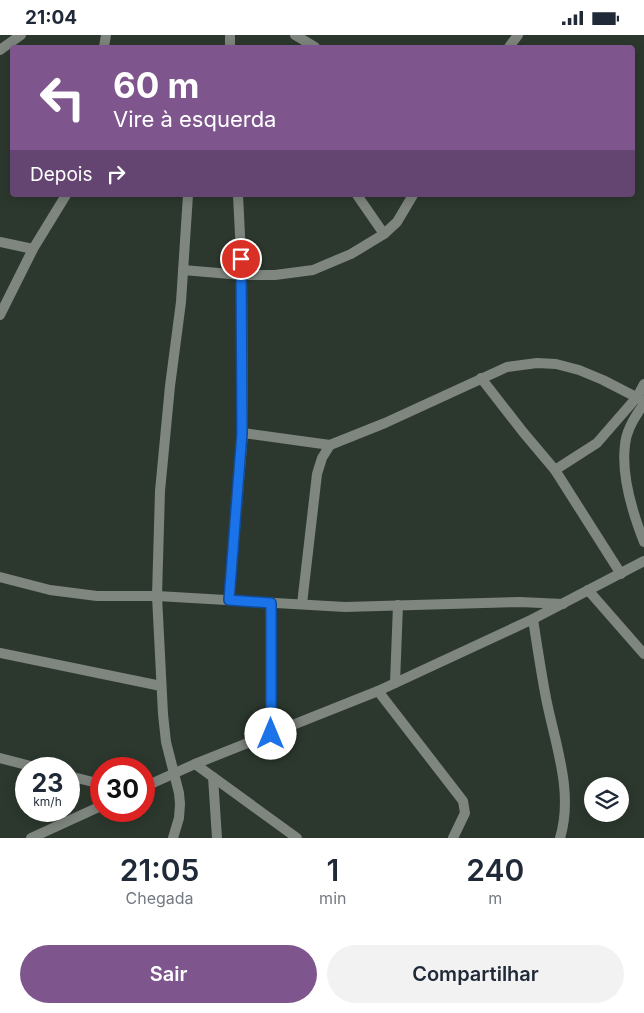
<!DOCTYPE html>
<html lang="pt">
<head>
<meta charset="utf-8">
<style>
	body { margin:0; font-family:Inter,sans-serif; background:#f2f2f3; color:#1f2937; height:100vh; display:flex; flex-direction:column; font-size:19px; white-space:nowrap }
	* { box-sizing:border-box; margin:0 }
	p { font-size:16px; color:#747a83 }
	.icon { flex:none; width:28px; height:28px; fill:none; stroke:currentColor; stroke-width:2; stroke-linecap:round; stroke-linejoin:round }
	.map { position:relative; height:803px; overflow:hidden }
	.details { display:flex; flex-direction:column; background:#fff; flex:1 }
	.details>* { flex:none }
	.banner { position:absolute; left:10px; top:10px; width:625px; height:152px; border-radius:5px; box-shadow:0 2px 12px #0003; background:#7e558c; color:#fff; overflow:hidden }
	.tools { position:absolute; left:584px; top:742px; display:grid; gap:10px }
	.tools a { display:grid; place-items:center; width:45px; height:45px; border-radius:50%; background:#fff; box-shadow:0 2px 12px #0003; font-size:25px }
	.speed { position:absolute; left:15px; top:722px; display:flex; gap:10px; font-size:25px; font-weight:700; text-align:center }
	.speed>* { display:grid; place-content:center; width:65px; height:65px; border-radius:50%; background:#fff; box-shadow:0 2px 12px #0003; line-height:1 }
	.speed small { font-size:12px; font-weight:400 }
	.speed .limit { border:8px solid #d22; background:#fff; color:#111 }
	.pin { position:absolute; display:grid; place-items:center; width:42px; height:42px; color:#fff; margin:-21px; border:2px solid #fff; border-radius:50%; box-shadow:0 1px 5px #0007 }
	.me { position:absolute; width:55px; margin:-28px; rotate:0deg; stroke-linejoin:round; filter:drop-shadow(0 0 4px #0008) }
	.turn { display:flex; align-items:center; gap:18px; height:105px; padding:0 20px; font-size:22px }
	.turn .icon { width:65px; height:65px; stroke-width:2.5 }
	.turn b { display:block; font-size:35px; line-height:42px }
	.then { display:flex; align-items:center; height:48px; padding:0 20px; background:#0003; gap:10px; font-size:19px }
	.eta { display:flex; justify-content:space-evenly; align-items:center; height:85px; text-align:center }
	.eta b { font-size:30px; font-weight:600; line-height:35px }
	.action { display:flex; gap:10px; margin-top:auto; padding:10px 20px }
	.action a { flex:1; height:58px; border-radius:30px; background:#7e558c; color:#fff; font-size:20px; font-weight:600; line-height:58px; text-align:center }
	.action a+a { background:#f2f2f3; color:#1f2937 }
	.status { display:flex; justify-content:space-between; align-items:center; height:35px; padding:0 25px; background:#fff; direction:ltr }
	.status svg { height:14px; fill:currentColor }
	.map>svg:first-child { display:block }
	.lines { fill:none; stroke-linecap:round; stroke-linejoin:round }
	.street { stroke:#7f857f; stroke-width:10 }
	.route-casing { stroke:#114b97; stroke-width:12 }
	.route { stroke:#1a73e8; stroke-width:9 }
</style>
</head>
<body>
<div class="status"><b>21:04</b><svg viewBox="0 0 49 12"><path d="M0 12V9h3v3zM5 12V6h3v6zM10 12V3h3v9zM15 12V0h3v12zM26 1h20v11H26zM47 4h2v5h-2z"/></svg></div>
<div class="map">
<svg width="644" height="803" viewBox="0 0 644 803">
	<rect width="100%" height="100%" fill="#2c382d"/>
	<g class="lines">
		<g class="street">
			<path d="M230 0V12"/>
			<path d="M295 0 315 12"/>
			<path d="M104 12 106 0"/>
			<path d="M509 12 518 0"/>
			<path d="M0 15 21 0"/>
			<path d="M357 160 384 199"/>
			<path d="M0 207 33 214"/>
			<path d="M183 235 242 240H275L313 235 351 219 384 199 397 187 413 160"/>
			<path d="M0 280 33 214 66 160"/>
			<path d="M481 343 523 397 555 435 621 539"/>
			<path d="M644 369C635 381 626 395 625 410 621 441 633 479 644 507"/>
			<path d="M243 398 330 410"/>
			<path d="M555 435 597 408 637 362 644 349"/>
			<path d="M0 542 50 555 97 561H157L345 572 520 567 563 569"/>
			<path d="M588 555 644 619"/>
			<path d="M229 565 243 398 242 240 238 160"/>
			<path d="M302 569 317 439 322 423 330 410 385 388 507 332 537 328 556 329 579 335 603 345 644 366"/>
			<path d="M533 584C537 610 541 637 546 663 555 709 574 757 560 803"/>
			<path d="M0 618 161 651"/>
			<path d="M395 648 398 570"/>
			<path d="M378 656 463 766 465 778 453 803"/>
			<path d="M271 699V568"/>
			<path d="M0 723 42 734"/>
			<path d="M195 729 297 803"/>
			<path d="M69 741 101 749"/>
			<path d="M213 742 217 803"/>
			<path d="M144 752 195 729 378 656 533 584 644 526"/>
			<path d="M31 803 101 771"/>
			<path d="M173 803 179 783 180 769 179 758 166 707 163 679 157 561 160 456 170 351 181 267 188 160"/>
		</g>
	</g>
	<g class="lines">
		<g class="route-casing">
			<path id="route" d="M241 224 242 398 229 565 271 568V699"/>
		</g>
		<use href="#route" class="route"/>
	</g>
</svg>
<div class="tools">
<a><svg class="icon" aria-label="layers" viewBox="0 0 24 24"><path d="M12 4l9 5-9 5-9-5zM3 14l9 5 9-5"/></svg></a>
</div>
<div class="speed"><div>23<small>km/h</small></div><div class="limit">30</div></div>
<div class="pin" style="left:241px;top:224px;background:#d93025"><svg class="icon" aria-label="arrive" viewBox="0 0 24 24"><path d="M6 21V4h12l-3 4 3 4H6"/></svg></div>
<svg class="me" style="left:271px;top:699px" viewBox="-20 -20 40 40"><circle r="19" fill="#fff"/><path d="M0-13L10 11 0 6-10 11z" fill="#1a73e8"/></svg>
<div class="banner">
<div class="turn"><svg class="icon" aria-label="left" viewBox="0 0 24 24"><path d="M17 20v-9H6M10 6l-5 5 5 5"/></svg><div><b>60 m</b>Vire à esquerda</div></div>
<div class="then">Depois<svg class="icon" aria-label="right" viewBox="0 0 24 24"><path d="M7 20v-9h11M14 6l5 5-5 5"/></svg></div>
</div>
</div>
<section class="details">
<div class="eta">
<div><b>21:05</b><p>Chegada</p></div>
<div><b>1</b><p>min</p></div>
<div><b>240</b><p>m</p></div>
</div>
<div class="action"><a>Sair</a><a>Compartilhar</a></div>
</section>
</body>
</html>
